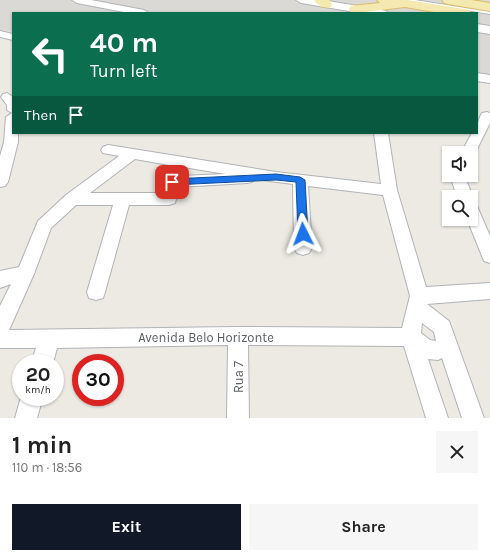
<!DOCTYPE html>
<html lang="en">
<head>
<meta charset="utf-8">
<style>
	body { margin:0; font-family:Karla,sans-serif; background:#f6f6f6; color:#222; height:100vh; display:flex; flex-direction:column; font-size:15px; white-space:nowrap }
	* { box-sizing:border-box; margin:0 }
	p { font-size:13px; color:#767676 }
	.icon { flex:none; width:22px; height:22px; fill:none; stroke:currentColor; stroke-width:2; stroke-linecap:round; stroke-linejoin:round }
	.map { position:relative; height:418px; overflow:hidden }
	.panel { display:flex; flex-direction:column; background:#fff; flex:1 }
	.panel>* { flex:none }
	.banner { position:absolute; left:12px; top:12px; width:466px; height:122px; border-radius:0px; box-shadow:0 1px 3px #0004; background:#0b6e4f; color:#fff; overflow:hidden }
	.tools { position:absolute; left:442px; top:146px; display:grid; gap:8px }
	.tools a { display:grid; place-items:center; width:36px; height:36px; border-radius:0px; background:#fff; box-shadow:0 1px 3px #0004; font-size:20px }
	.speed { position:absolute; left:12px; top:354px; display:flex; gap:8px; font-size:20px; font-weight:700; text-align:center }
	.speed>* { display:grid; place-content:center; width:52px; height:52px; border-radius:50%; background:#fff; box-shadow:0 1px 3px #0004; line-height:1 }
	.speed small { font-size:10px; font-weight:400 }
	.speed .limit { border:6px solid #d22; background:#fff; color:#111 }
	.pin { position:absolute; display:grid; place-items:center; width:34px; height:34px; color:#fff; margin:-17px; border-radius:8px; box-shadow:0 2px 6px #0006 }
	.me { position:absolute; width:44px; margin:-22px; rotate:357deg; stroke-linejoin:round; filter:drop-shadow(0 0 3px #0008) }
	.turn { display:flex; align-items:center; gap:14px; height:84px; padding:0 12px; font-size:18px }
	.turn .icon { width:52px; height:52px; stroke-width:2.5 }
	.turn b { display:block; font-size:28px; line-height:34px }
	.then { display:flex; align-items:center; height:38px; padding:0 12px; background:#0003; gap:8px; font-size:15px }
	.round { display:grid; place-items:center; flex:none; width:42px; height:42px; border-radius:0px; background:#f6f6f6 }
	.head { display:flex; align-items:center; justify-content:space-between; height:68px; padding:0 12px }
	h1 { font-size:24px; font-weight:700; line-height:30px }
	.action { display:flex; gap:8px; margin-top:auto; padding:8px 12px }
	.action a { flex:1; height:46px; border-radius:0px; background:#111827; color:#fff; font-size:16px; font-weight:700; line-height:46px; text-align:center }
	.action a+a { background:#f6f6f6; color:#222 }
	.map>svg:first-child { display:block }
	.industrial { fill:#dbd9d5 }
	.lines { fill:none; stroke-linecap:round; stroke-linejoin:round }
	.service-casing { stroke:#b0b3b7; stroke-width:2 }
	.minor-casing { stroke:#b0b3b7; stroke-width:2 }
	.tertiary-casing { stroke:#b0b3b7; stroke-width:2 }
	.primary-casing { stroke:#debd6a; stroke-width:2 }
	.service { fill:#fff; fill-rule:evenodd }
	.minor { fill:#fff; fill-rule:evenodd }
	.tertiary { fill:#fff; fill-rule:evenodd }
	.primary { fill:#f4e9b0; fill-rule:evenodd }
	.route { fill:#1a73e8; stroke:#114b97 }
	.labels { text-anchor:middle; stroke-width:3.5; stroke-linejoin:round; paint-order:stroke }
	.near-street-label { font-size:13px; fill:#5b5e62; stroke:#fff }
</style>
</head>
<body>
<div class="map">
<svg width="490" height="418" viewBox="0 0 490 418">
	<rect width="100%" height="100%" fill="#eceae3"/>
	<path class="industrial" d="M0 0H490V78L477 76V13H13V32L0 30Z"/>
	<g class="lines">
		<g class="service-casing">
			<path id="service" d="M404 0H415L490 12V14Z"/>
		</g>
		<g class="minor-casing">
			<g id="minor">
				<path d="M72 0H91L144 10 149 13H129L77 3Z"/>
				<path d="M0 31 13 34V40L0 37Z"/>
				<path d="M477 73 490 75V83L477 81Z"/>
				<path d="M7 93 13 97V133H18V142L8 182 5 186 0 187V156L4 142 6 117 12 113 7 110V105L1 97 3 94Z"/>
				<path d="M487 112 490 113V123L475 153 471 157V153H461L472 133H477C477 125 478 120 482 113Z"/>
				<path d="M374 133H388L397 190 426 287 490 283V299L427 304 449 321 484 418H462L442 358 438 360 428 359 448 418H426L404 346 248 345 249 418H227L228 345 57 348 53 363H31L36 348H0V306L11 284 0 288V271L19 267 38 221 66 195 119 156 103 153 101 150 103 147 108 145 276 172 381 184ZM135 159 169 165 162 193H90ZM183 167 226 174 181 176ZM254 179 293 184 294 248 297 253 303 255 309 253 312 248 308 186 383 195 410 296 402 328 238 327 9 330 34 274 51 228 76 205H113L87 292 89 298 96 300 103 298 105 292 129 205H169L175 203 179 187 247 183 252 182ZM422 323 434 332 436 341 430 340 421 333Z"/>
				<path d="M450 175H464L473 197 471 200V197H457Z"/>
				<path d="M471 204 477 206 490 236V263L484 261 467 219H471Z"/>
				<path d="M21 397H43L37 418H15Z"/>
			</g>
		</g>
		<g class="tertiary-casing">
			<g id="tertiary">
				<path d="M296 0H322L382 10 386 11 388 13H361L301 3Z"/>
				<path d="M477 24 490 26V34L477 32Z"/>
			</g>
		</g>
		<g class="primary-casing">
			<g id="primary">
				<path d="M314 0H329L332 4 331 7C324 8 318 6 314 0Z"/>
				<path d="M377 0H407L464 9 469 10 471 13H440L405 7 356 13 351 12 349 9 351 6 380 3Z"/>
				<path d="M442 0H471L490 3V11L448 4 444 3Z"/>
			</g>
		</g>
		<use href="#service" class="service"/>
		<use href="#minor" class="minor"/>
		<use href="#tertiary" class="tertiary"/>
		<use href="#primary" class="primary"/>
	</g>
	<path class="route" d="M276 174 300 177 305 180 308 234 306 237H299L298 234 296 182 276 180 172 185 168 182 172 179Z"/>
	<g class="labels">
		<g class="near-street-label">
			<text x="206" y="342">Avenida Belo Horizonte</text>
			<text transform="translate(238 377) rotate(-90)" y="5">Rua 7</text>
		</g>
	</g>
</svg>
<div class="tools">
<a><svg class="icon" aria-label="sound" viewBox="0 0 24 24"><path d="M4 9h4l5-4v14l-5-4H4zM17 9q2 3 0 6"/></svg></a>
<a><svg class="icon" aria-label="search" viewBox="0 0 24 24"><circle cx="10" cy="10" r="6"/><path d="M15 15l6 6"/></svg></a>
</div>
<div class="speed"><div>20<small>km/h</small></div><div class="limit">30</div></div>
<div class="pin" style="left:172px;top:182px;background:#d93025"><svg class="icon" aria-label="arrive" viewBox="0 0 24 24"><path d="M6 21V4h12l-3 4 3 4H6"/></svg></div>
<svg class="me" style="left:303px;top:234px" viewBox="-20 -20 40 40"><path d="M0-17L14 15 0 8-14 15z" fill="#1a73e8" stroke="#fff" stroke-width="4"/></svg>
<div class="banner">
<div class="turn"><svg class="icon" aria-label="left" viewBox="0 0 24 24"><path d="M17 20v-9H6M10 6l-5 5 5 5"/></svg><div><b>40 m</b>Turn left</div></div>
<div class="then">Then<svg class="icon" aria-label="arrive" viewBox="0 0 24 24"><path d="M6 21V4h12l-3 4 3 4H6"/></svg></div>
</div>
</div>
<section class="panel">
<div class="head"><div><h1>1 min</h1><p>110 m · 18:56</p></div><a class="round"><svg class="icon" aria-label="close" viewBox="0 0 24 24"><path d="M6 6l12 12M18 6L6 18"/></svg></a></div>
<div class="action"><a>Exit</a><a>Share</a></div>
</section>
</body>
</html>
